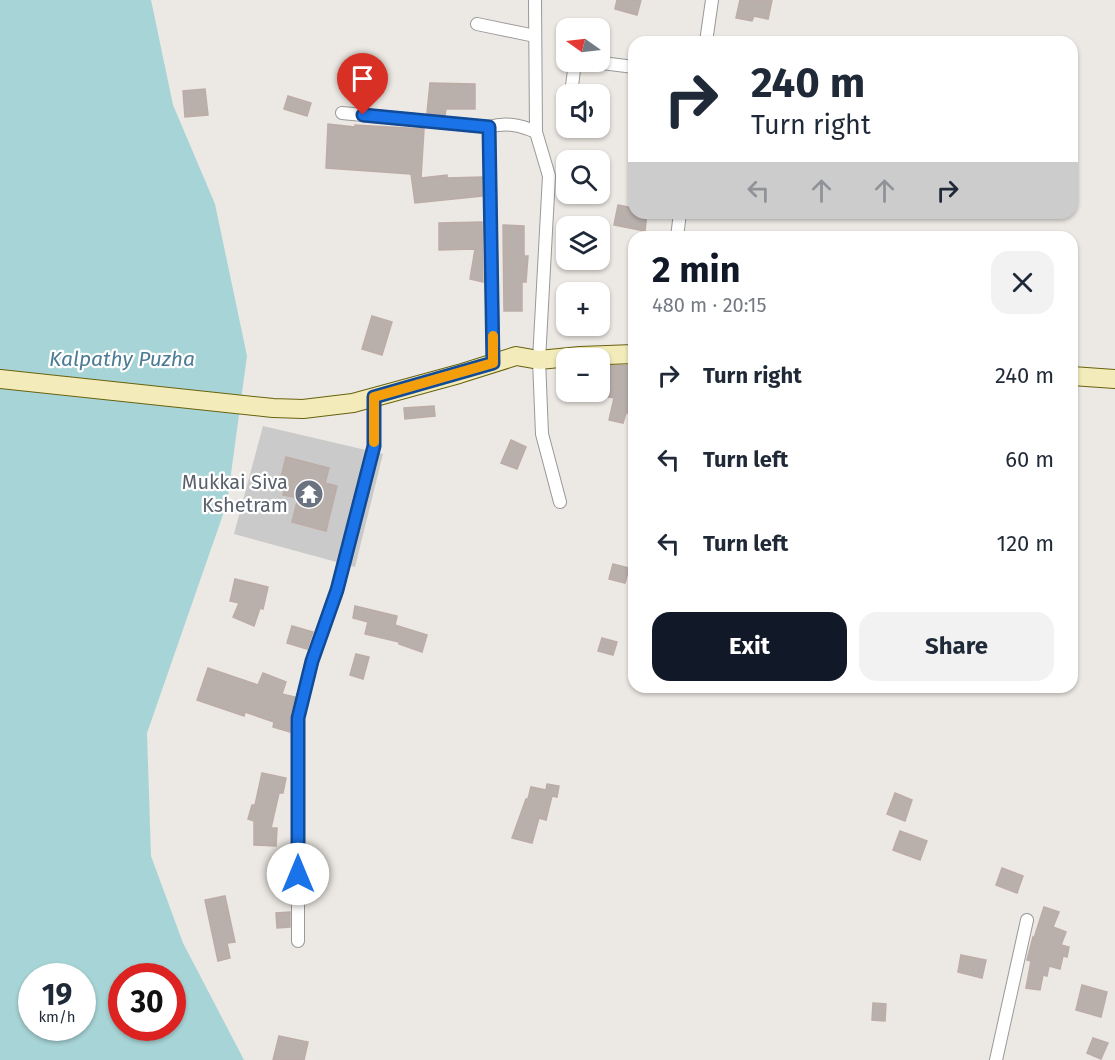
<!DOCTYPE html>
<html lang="en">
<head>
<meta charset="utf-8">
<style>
	body { margin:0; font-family:"Fira Sans",sans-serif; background:#f2f2f3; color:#1f2937; height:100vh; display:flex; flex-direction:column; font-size:22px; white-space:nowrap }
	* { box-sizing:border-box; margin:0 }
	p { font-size:20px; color:#747a83 }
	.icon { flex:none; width:33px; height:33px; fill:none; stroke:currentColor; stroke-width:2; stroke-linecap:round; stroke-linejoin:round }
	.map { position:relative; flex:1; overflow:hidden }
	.side { position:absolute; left:628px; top:231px; width:450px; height:462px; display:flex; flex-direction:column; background:#fff; border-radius:18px; box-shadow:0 2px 4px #0004 }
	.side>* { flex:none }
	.hud { position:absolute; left:628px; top:36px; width:450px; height:183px; border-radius:18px; box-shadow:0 2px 4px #0004; background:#fff; color:#1f2937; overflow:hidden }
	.needle { width:39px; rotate:284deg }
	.tools { position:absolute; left:556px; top:18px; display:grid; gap:12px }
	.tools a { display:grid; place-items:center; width:54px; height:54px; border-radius:12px; background:#fff; box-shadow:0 2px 4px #0004; font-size:30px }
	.speed { position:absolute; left:18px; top:963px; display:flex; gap:12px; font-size:30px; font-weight:700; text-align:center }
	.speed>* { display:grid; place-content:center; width:78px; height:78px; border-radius:50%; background:#fff; box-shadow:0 2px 4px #0004; line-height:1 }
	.speed small { font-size:15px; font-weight:400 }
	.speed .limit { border:9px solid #d22; background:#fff; color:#111 }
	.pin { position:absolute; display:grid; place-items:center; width:51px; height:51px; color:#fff; margin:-62px -26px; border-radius:50% 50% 50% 0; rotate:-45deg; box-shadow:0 0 6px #0007 }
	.pin .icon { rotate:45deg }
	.me { position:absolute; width:66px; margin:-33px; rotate:0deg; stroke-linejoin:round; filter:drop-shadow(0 0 4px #0008) }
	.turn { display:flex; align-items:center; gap:21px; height:126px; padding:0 24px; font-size:27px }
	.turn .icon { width:78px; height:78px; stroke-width:2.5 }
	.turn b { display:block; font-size:42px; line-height:51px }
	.lanes { display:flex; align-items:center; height:57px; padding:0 24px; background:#0003; justify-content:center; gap:30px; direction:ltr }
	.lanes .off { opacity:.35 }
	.round { display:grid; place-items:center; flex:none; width:63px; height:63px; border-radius:18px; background:#f2f2f3 }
	.head { display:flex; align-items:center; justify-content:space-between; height:102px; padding:0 24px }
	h1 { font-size:36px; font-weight:700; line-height:45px; color:#111827 }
	.primary-button { display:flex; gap:12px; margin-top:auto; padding:12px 24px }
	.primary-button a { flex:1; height:69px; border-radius:18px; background:#111827; color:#fff; font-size:24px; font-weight:700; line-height:69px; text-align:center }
	.primary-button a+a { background:#f2f2f3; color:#1f2937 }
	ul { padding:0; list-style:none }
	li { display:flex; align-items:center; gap:18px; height:84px; padding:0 24px }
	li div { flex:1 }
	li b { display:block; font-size:22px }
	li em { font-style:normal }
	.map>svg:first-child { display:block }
	.religious { fill:#cacaca }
	.water { fill:#a7d4d6; fill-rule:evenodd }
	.building { fill:#b9b0ac; stroke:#bdaca6; stroke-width:1.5 }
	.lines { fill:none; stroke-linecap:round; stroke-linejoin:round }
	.minor-casing { stroke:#999; stroke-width:14 }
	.secondary-casing { stroke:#68620e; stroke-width:20 }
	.minor { stroke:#fff; stroke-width:12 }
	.secondary { stroke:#f3ecba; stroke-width:18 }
	.route-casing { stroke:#114b97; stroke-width:15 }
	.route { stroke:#1a73e8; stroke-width:10 }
	.slow { stroke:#f59e0b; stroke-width:10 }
	.labels { text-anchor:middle; stroke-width:4.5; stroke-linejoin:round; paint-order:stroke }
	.worship-label { font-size:20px; fill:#5b616d; stroke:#fff; text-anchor:end }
	.water-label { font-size:21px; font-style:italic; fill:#4c7c94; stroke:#fff }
</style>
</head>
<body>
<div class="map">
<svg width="1115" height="1060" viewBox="0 0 1115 1060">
	<rect width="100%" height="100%" fill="#ece8e3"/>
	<path class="religious" d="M263 426 383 454 355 567 234 534Z"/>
	<path class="water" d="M0 0H151L173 105 215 204 247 356 227 503 147 733 151 856 183 943 244 1060H0ZM32 976H82V1028H32ZM122 976H172V1028H122Z"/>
	<g class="building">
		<path d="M617 0H641L637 15 615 9Z"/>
		<path d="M740 0H772L768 19 754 16 752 21 736 18Z"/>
		<path d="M430 83 475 84V109H446L445 115 427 113Z"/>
		<path d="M205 89 208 115 185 117 183 91Z"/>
		<path d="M288 96 311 103 307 116 284 109Z"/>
		<path d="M328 124 355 127V125L372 126 424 129 421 178 447 175V178L482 177V196L415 203 411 174 326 168Z"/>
		<path d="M618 205 634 208V213H647L645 231 614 225Z"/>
		<path d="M482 222 483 282 470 279 475 249 439 250V223Z"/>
		<path d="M503 225 524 226V256H528L526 282H522V311H504Z"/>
		<path d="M372 316 392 322 382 355 362 349Z"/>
		<path d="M634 365V407L630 406 629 413H626L623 423 609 420 614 398 604 396 605 366Z"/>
		<path d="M434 406 435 416 405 419 404 408Z"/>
		<path d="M511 440 526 447 517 469 501 463Z"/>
		<path d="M286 457 329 468 325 483 337 486 326 531 292 522 298 498 283 495 286 483 280 481Z"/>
		<path d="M613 564 629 568 625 583 609 579Z"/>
		<path d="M235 579 268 587 263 609 260 608 254 626 233 617 239 603 230 601Z"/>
		<path d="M355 606 397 616 395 625 427 635 422 652 399 644V642L365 634 368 622 353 618Z"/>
		<path d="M292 626 313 632 307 649 287 643Z"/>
		<path d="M602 638 617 642 613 655 598 651Z"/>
		<path d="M356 654 369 657 363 679 350 675Z"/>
		<path d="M208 668 258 685 263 673 286 682 282 694 295 697 290 716V732L273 727 274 722 245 712 244 716 197 700Z"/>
		<path d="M262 773 286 778 283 793H279L271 828H277L276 846 254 845V821L248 819 252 805H255Z"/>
		<path d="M547 784 559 786 557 797 552 796 546 820 539 818 532 843 512 838 526 799H528L531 787 546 790Z"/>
		<path d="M895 793 912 800 905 821 887 814Z"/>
		<path d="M900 831 927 841 920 860 893 850Z"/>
		<path d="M1002 868 1023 876 1017 893 996 885Z"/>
		<path d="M225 896 235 942 227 943 230 958 218 961 205 900Z"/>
		<path d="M1044 907 1059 912 1053 927 1066 932 1061 945 1069 947 1067 957 1063 956 1060 969 1049 966 1047 976 1043 975 1040 990 1026 988 1031 961 1027 960 1033 937 1034 938Z"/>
		<path d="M290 912V927L277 928 276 913Z"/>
		<path d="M961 955 986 960 982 978 958 972Z"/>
		<path d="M1082 985 1107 992 1101 1017 1076 1010Z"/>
		<path d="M873 1003 886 1004 885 1021 872 1020Z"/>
		<path d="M279 1036 308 1042 304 1060H273Z"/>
		<path d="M1093 1038 1108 1043 1101 1059 1087 1053Z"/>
	</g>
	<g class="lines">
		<g class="minor-casing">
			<g id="minor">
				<path d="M535 0 536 132 549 176 539 360 542 434 560 502"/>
				<path d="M477 24 535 36"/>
				<path d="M706 42 712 0"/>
				<path d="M594 62 634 67"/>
				<path d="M571 94 575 62"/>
				<path d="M342 113 489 127C506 122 520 125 536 132"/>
				<path d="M489 127 493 363"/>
				<path d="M677 237 680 213"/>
				<path d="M298 941V718L312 661 337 590 374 446V397"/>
				<path d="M996 1060 1027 920"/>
			</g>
		</g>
		<g class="secondary-casing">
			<g id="secondary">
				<path d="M1072 376 1115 379"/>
				<path d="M0 379 273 408 303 409 353 403 459 374 516 356 539 360 580 356 634 354"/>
			</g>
		</g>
		<use href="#minor" class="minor"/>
		<use href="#secondary" class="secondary"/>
	</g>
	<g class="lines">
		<g class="route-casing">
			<path id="route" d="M298 874V718L312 661 337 590 374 446V397L493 363 489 127 363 115"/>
		</g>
		<use href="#route" class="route"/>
		<path class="slow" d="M374 442V397L493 363V336"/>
	</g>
	<defs>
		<g id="temple-disc" transform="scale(1.5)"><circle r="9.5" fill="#6b7280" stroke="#fff"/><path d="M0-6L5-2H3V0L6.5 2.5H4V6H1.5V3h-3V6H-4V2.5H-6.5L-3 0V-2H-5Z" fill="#fff"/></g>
	</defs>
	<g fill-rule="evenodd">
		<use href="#temple-disc" x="309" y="494"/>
	</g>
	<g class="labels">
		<g class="worship-label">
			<text x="288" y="489">Mukkai Siva<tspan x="288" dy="23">Kshetram</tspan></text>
		</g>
		<g class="water-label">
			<text x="122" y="366">Kalpathy Puzha</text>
		</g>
	</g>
</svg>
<div class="tools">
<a><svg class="needle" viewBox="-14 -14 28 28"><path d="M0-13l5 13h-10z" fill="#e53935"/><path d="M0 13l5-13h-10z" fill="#747a83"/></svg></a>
<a><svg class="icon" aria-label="sound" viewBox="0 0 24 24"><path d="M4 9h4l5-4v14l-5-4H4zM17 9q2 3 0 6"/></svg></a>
<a><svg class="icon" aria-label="search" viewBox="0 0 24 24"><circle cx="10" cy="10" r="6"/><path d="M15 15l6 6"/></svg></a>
<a><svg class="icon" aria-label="layers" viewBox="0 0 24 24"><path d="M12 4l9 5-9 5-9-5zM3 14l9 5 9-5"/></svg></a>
<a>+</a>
<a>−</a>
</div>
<div class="speed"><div>19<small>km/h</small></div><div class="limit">30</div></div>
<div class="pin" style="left:363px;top:115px;background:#d93025"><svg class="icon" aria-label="arrive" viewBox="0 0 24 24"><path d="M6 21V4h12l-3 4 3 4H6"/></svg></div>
<svg class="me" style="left:298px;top:874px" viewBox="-20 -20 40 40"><circle r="19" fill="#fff"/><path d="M0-13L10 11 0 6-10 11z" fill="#1a73e8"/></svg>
<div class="hud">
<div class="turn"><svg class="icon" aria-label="right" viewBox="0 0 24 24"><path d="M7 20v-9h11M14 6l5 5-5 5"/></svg><div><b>240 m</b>Turn right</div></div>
<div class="lanes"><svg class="icon off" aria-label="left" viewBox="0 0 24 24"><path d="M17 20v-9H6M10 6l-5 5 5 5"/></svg><svg class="icon off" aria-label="ahead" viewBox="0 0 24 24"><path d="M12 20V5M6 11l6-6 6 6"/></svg><svg class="icon off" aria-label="ahead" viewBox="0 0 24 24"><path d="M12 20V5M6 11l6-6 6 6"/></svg><svg class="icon" aria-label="right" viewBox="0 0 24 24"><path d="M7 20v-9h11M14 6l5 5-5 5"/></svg></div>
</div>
<section class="side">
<div class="head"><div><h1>2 min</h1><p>480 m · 20:15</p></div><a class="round"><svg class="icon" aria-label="close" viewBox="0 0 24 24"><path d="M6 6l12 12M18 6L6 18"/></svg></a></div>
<ul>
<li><svg class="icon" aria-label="right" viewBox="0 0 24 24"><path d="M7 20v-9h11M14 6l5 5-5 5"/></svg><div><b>Turn right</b></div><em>240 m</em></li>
<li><svg class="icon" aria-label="left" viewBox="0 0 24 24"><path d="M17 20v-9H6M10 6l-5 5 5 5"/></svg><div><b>Turn left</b></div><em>60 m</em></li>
<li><svg class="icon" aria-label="left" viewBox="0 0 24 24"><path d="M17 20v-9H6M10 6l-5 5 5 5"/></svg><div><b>Turn left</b></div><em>120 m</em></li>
</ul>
<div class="primary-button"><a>Exit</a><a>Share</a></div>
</section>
</div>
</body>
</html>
